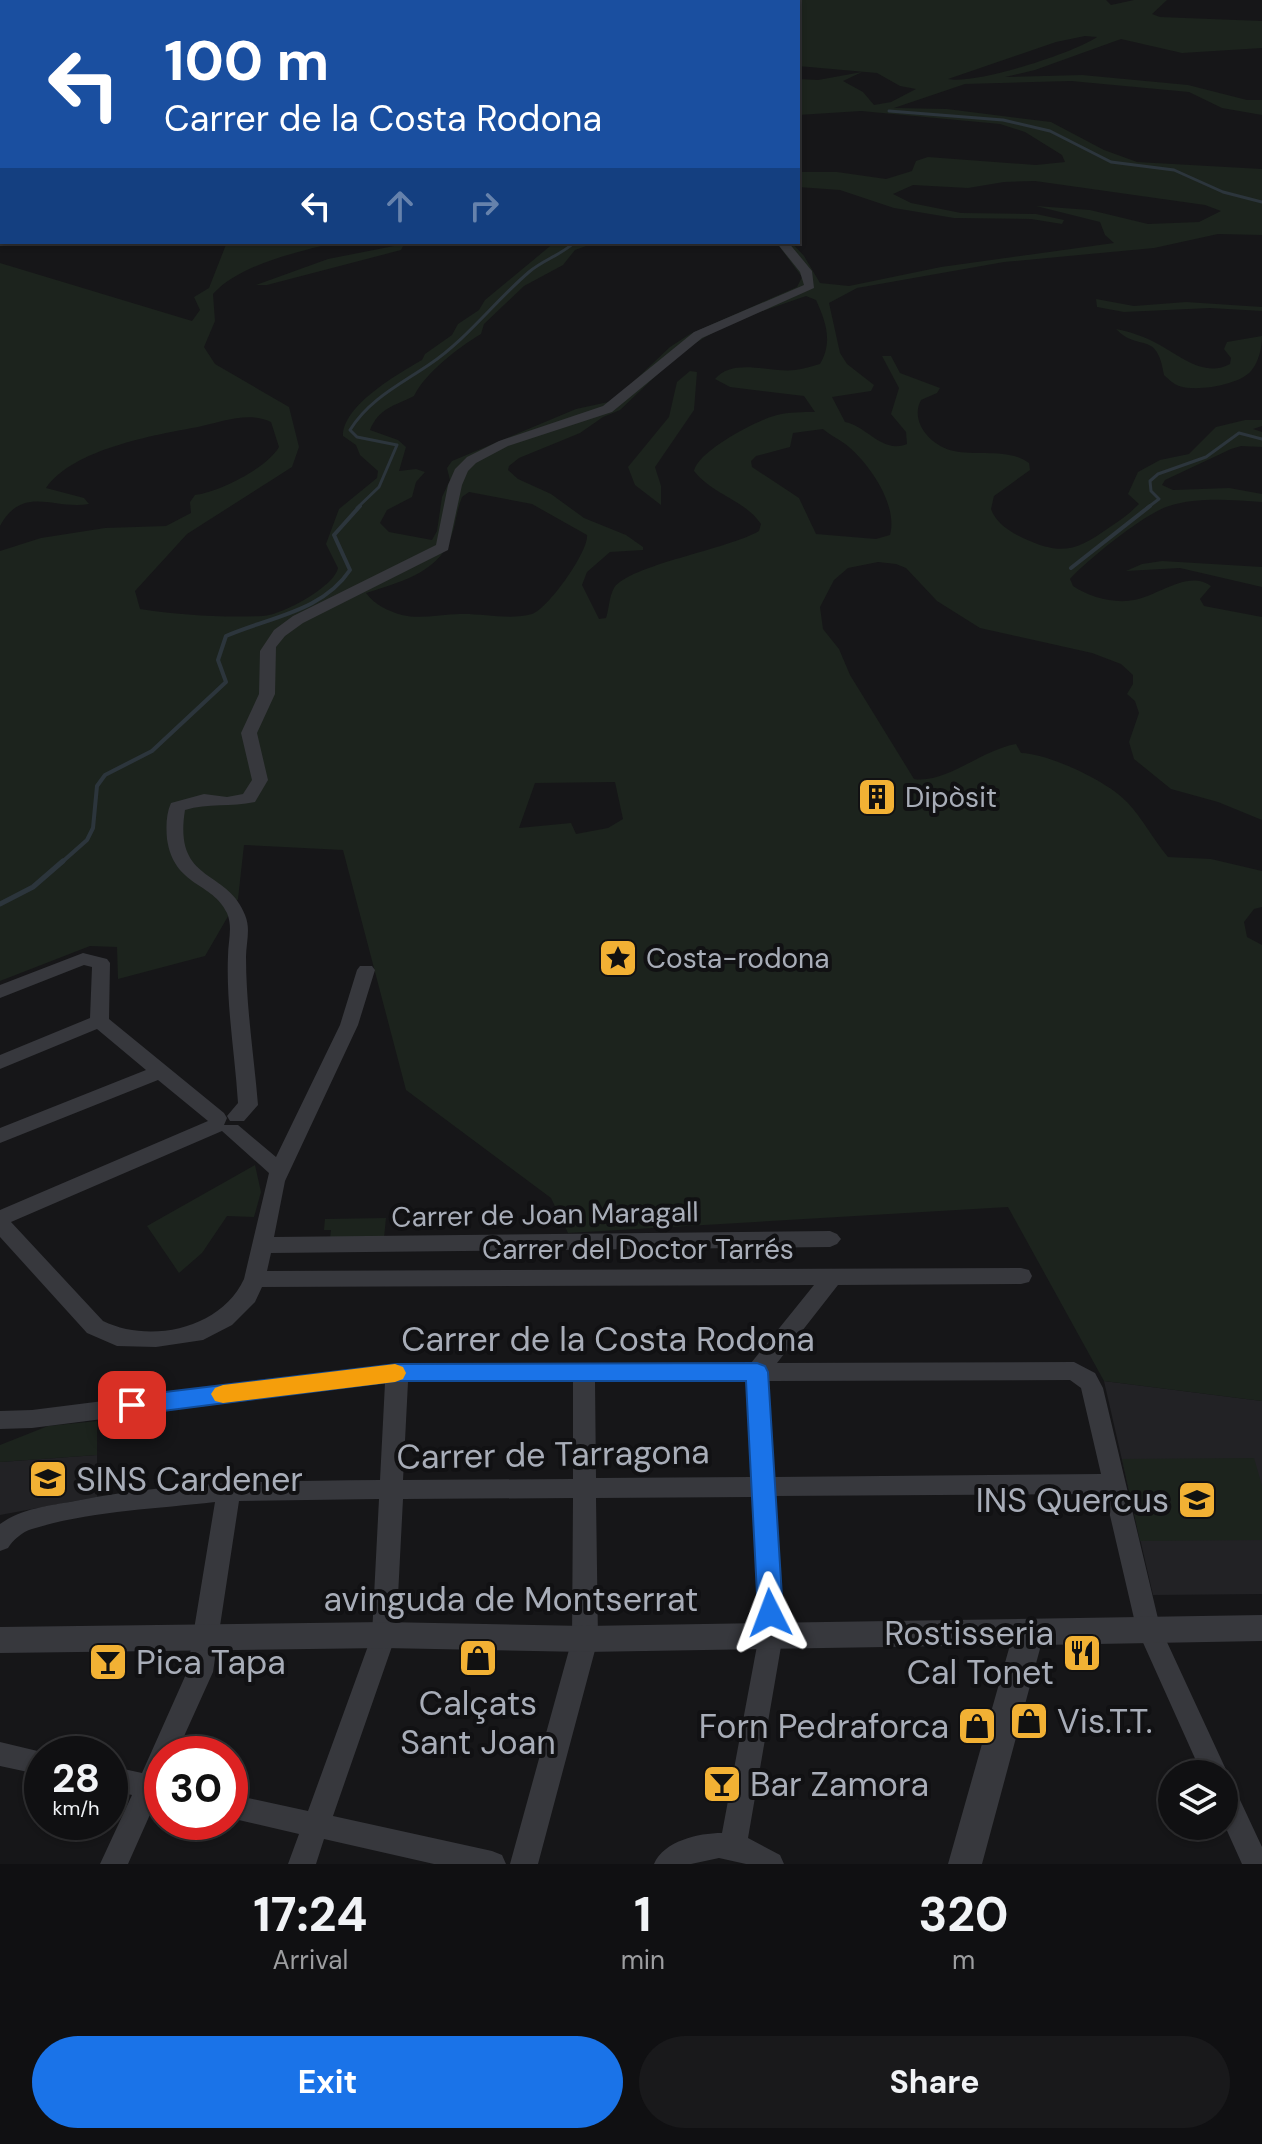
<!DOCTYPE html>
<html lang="en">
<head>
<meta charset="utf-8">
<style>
	body { margin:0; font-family:"DM Sans",sans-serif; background:#19191b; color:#f1f3f6; height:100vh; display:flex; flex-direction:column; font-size:30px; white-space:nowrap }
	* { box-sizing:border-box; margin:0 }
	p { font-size:26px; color:#9c9d9f }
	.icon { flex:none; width:44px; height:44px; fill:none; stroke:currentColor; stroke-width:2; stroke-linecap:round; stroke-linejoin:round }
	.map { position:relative; height:1864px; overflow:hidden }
	.drawer { display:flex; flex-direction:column; background:#101012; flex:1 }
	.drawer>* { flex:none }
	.hud { position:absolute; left:0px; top:0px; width:800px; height:244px; box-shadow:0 2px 6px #0004,0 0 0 2px #303032; background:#1a4fa0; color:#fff; overflow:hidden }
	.buttons { position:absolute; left:1158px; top:1760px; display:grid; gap:16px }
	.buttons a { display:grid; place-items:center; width:80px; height:80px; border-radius:50%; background:#101012; box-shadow:0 2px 6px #0004,0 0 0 2px #303032; font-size:40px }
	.speed { position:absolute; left:24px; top:1736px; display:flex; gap:16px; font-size:40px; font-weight:700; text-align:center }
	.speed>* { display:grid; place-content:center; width:104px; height:104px; border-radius:50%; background:#101012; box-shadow:0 2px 6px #0004,0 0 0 2px #303032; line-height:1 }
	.speed small { font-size:20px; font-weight:400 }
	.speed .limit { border:12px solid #d22; background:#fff; color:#111 }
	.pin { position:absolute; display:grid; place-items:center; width:68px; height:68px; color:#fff; margin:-34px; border-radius:16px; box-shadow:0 4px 12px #0006 }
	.me { position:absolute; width:88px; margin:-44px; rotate:357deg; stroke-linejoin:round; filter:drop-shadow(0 0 6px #0008) }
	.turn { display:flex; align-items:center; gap:28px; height:168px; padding:0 32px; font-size:36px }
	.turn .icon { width:104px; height:104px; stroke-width:2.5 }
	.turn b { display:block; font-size:56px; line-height:68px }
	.lanes { display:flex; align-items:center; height:76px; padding:0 32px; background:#0003; justify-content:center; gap:40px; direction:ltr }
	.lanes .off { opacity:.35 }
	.eta { display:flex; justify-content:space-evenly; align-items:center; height:136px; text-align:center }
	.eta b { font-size:48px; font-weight:700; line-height:56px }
	.cta { display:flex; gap:16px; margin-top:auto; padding:16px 32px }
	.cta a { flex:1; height:92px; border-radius:48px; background:#1a73e8; color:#fff; font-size:32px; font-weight:700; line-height:92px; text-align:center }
	.cta a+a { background:#19191b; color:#f1f3f6 }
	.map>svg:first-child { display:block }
	.built { fill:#222225 }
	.green { fill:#1c231d; fill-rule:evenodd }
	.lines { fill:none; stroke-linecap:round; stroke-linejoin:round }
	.stream-far2 { stroke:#2c353c; stroke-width:3 }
	.stream-far1 { stroke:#2c353c; stroke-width:4 }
	.stream { stroke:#2c353c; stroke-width:5 }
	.minor { fill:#37383d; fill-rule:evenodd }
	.tertiary { fill:#37383d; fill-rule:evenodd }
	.route { fill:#1a73e8; stroke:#114b97; stroke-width:2 }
	.slow { fill:#f59e0b }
	.labels { text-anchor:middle; stroke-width:8; stroke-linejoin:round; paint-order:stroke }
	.poi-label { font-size:28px; fill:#a8adb8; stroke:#111113; text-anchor:start }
	.street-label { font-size:28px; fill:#a8adb8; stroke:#111113 }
	.near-street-label { font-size:34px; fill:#a8adb8; stroke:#111113 }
	.near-poi-label { font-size:34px; fill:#a8adb8; stroke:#111113; text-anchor:start }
</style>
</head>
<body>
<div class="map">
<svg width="1262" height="1864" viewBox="0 0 1262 1864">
	<rect width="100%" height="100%" fill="#161618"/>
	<g class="built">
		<path d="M1104 1381 1262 1401V1594L1153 1595Z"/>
		<path d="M97 1455V1497L0 1515V1462Z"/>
	</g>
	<g class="green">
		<path d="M0 0H1106L1111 5 1134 0H1167L1152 14 1160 17 1262 21V48L1182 53 1121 39 1035 70 1005 77 1082 75 1188 85 1247 100H1262V115L1222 108 1189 92 1071 81 965 84 894 108 947 109 1051 122 1104 150 1137 162 1262 169V235L1218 234 1154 248 1004 262 857 288 829 303 840 353 847 364 874 385 871 391 832 397 845 422C867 426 882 454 907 444L906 432 891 414 899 388 882 356H891L900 373 940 388 937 393 921 400C909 422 932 447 954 451 977 456 1009 448 1029 463L1030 470 994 496 991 509C996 523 1010 532 1023 538 1062 556 1076 551 1110 527 1121 520 1130 513 1139 504L1128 494 1138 472 1160 460 1189 454 1216 427 1245 420H1262V426L1253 429 1262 432V447L1241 446 1231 449 1165 480 1162 485 1173 490 1229 488 1262 494V502C1232 500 1198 497 1169 506 1145 513 1086 561 1070 579L1073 586C1089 597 1115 604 1134 600 1158 596 1188 569 1211 586L1200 599 1204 606 1262 617V820L1218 802 1171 789 1134 759 1129 742 1139 713 1135 701 1127 694 1133 684V675L1121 664 1092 653 980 628 937 601 906 568 896 564 878 562 848 568 834 580 820 607 823 629 839 649 850 675 914 779C946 784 981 750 1016 744L1021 753C1050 754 1107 781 1127 802 1143 819 1153 839 1168 857L1211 859 1262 871V907L1254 909 1244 922 1247 937 1262 945V1401L1104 1381 1008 1207 568 1233 551 1198 406 1090 343 850 244 845 238 899 205 956 118 979 117 947 90 946 0 981V551L41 538 105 528 166 526 191 513 190 502 195 495C219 492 267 468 279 447L271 422C249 411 221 422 198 427 154 435 73 449 46 488L84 498 89 504C53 510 23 484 0 526V263L192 321 200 310 194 297 209 288 227 242H337C298 252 240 264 213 294L215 321 204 347 215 364 289 407 299 447 292 467 187 534 135 591 140 609C179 615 224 618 263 616 282 615 334 587 338 568L326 544 339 509 377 478 378 471 360 455 356 445 343 436C343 405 398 374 422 360L425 354 452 335 458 324 479 310 485 300 555 242H597L575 250 563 265 524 286 484 324 481 334C459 347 425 373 414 396 394 406 379 408 370 430L398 440 406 447 399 471 416 469 425 472 416 482 412 497 387 510 380 523 389 532 432 540 437 531 442 497 450 480 447 468 452 461 576 409 613 401 670 347 690 334 797 287 802 277 776 242H791L804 256 820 283 849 286 941 267 1114 243 1105 235 1100 222 1036 206 1090 210 1148 224 1199 222 1221 211 1205 205 1035 181 1004 182 968 188 913 185 893 194 911 203 961 213 1036 214 1064 220 1062 224 1031 219 954 218 894 208 840 190 798 187V172H837L886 179 912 171 916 161 928 157 1036 165 1065 162 1062 155 1025 132 1000 124 861 111 798 115V79L818 80 862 72 843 81 863 92 874 105 891 102 916 89 900 86 877 73 798 66V2H2L0 71ZM1085 36 1097 37C1074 53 975 85 948 79L1056 42ZM806 296 816 300C826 322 833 342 820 364 812 366 803 369 795 370 770 373 733 357 715 379L730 387 804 396 815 412C803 412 789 412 777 415 757 420 698 451 694 471 713 495 745 500 761 524L759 531C729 549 629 565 614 588 609 597 609 609 606 618L599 619 582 585 587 572 610 552 643 550V547L626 535 584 518 551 494 518 479 508 470 509 466 519 458 580 433 603 417 620 410 682 351 731 322ZM823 429C831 436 841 440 849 447 871 466 898 506 890 535L876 539 816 534 799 498 752 467 751 461 756 456 790 447 793 433ZM469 492 532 504 587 535C589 551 548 609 532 614 512 620 484 614 464 614 444 613 422 620 402 615 388 611 375 605 366 593 397 583 436 574 450 540 456 526 456 511 462 497ZM615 782 623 819 608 828 576 834 571 823 519 828 535 783Z"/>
		<path d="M404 244 401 250 267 285H256L328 259Z"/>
		<path d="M1096 299 1134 306 1186 302 1262 307V311L1210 308 1124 312 1097 307Z"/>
		<path d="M1116 329C1128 331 1146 337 1158 344 1180 356 1205 378 1230 364L1231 358 1224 349 1227 342 1262 336C1262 347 1259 362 1251 371 1239 385 1197 392 1179 386 1174 384 1169 380 1164 375 1157 329 1139 353 1116 329Z"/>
		<path d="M690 371 697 372 694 410 655 467 661 486V505L635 485 628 467 669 417 677 382Z"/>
		<path d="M1162 561 1262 567V587L1180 568 1126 571 1142 564Z"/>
		<path d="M255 1165 261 1192 254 1217 227 1216 202 1253 179 1273 147 1226Z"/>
		<path d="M386 1218 384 1238H330L331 1230H324L325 1219Z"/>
		<path d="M97 1421V1455L0 1462V1445L48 1426Z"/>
		<path d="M1254 1458 1262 1486V1540L1140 1541 1122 1459Z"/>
	</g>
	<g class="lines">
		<g class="stream-far2">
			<path d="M889 111 1003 120 1050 131 1111 162 1174 170 1223 192 1262 202"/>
			<path d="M357 508 379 487 397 445 357 437 350 430C369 399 401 384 430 364 467 339 495 301 529 272 543 260 561 255 575 242"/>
			<path d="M1147 508 1159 499 1151 491 1150 481 1158 474 1206 457 1239 433 1262 439"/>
		</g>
		<g class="stream-far1">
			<path d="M1071 568 1150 506"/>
			<path d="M61 863 87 840 93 828 97 786 105 775 152 751 226 682 218 660 226 636C269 617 322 612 350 570L334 535 360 506"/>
		</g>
		<path class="stream" d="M0 904 33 887 63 861"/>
		<g class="minor">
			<path d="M0 83 2 84V90L0 89Z"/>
			<path d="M776 242H788L812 271 814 288 702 338 612 412 508 446 476 463 468 471 462 485 448 550 303 623 285 636 276 647 275 694 257 733 268 780 255 802C231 807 208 803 185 810 173 884 227 868 245 915 251 929 246 943 246 957 246 1006 254 1056 258 1105L244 1121H230L227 1116 238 1103C235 1055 226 1004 228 956 228 942 233 927 227 913 213 882 174 887 167 839 166 827 166 814 171 803L204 794 227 797 243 794 252 780 241 733 259 694 260 651 274 630 293 616 436 545 448 485 455 469 467 457 499 441 603 406 694 332 804 285 800 272Z"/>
			<path d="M83 953 107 959 110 963 109 1019 224 1113 227 1118 224 1125H238L276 1157 340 1025 357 970 360 966H372L375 970 358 1025 285 1181 274 1237 830 1231 837 1234 841 1239 837 1244 830 1247 271 1253 267 1271 1021 1268 1029 1270 1032 1276 1029 1282 1021 1284 838 1285 777 1363 1074 1362 1095 1373 1103 1388 1160 1627 1228 1774 1225 1782 1233 1785 1262 1847V1864H1242L1224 1824V1774H1202L1136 1627 1105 1494 775 1496 783 1635 748 1838 780 1855 784 1864H746L719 1858 691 1864H654C664 1841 698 1833 722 1833L759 1635 752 1497 596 1498 598 1639 538 1864H510L572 1639 573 1498 403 1499 396 1635 333 1816 492 1851 502 1855 506 1864H434L324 1839 316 1864H288L299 1834 230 1818V1794L308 1811 372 1635 379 1499 239 1501 213 1672 176 1754H162V1802L156 1801 128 1864H100L132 1795 110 1790V1766L142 1773 187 1672 215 1502C155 1509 90 1511 32 1529 22 1532 13 1540 8 1548L0 1551V1524C23 1508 48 1506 75 1501 176 1481 278 1481 380 1480L385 1383 32 1428 0 1429V1411L32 1410 397 1364 751 1363 814 1285 262 1287 255 1302 232 1325 203 1340 156 1347 117 1346 87 1333 0 1237V1210L208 1121 158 1080 0 1143V1128L146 1070 97 1029 0 1069V1055L90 1018 92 967 84 965 0 998V985ZM222 1131 269 1173 244 1279C221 1329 150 1344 103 1321L11 1222ZM1070 1380 1081 1388 1101 1474 774 1477 769 1381ZM573 1381V1479L403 1480 408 1382ZM595 1381H746L751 1477 596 1478Z"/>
			<path d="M0 1742 50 1754H42V1775L0 1766Z"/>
		</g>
		<path class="tertiary" d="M1262 1615V1641L1041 1645 982 1864H948L1010 1645 585 1652 384 1648 0 1653V1627L384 1622 585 1626Z"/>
	</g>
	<path class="route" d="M757 1363 765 1366 768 1372 783 1613 779 1620 770 1623 762 1620 758 1613 746 1381H397L132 1415 124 1412 121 1405 124 1399 132 1396 397 1364Z"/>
	<path class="slow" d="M395 1364 403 1367 406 1373 403 1379 395 1382 223 1403 215 1401 211 1394 215 1388 223 1385Z"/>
	<defs>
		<g id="building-square" transform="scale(2)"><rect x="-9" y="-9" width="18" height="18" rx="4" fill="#f2b134" stroke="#111113"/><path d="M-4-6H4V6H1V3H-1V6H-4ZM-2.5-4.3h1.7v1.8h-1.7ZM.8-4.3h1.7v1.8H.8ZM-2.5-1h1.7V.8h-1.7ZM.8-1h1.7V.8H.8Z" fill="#111"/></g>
		<g id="sight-square" transform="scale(2)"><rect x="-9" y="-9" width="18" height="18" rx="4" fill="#f2b134" stroke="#111113"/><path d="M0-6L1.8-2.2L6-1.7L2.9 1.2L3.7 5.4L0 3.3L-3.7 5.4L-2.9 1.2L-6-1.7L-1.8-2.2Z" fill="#111"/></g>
		<g id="school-square" transform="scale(2)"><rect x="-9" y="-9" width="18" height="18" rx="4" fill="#f2b134" stroke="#111113"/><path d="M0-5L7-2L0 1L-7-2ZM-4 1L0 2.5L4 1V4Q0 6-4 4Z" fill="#111"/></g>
		<g id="restaurant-square" transform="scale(2)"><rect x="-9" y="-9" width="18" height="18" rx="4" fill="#f2b134" stroke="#111113"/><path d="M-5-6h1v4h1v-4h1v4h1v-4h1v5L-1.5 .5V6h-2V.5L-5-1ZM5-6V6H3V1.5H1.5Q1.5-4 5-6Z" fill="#111"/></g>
		<g id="shop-square" transform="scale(2)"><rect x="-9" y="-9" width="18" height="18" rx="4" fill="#f2b134" stroke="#111113"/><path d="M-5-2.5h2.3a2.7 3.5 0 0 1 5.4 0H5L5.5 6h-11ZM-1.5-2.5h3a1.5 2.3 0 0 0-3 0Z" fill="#111"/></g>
		<g id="bar-square" transform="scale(2)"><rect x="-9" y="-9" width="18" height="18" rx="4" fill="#f2b134" stroke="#111113"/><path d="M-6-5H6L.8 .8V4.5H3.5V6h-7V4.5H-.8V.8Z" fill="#111"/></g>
	</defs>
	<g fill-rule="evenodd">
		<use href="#building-square" x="877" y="797"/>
		<use href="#sight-square" x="618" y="958"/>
		<use href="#school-square" x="48" y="1479"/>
		<use href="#school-square" x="1197" y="1500"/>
		<use href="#restaurant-square" x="1082" y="1653"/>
		<use href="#shop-square" x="478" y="1658"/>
		<use href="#bar-square" x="108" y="1662"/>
		<use href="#shop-square" x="1029" y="1721"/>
		<use href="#shop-square" x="977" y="1726"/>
		<use href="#bar-square" x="722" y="1784"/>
	</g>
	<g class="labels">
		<g class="poi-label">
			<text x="905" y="807">Dipòsit</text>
			<text x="646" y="968">Costa-rodona</text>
		</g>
		<g class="street-label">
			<text transform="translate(545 1214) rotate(-1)" y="10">Carrer de Joan Maragall</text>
			<text x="638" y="1259">Carrer del Doctor Tarrés</text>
		</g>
		<g class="near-street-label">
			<text x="608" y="1351">Carrer de la Costa Rodona</text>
			<text transform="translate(553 1454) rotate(-1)" y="12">Carrer de Tarragona</text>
			<text x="511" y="1611">avinguda de Montserrat</text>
		</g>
		<g class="near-poi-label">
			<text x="76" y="1491">SINS Cardener</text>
			<text x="1169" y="1512" text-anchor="end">INS Quercus</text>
			<text x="1054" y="1645" text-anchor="end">Rostisseria<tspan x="1054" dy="39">Cal Tonet</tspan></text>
			<text x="136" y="1674">Pica Tapa</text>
			<text x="478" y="1715" text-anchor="middle">Calçats<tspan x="478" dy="39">Sant Joan</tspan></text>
			<text x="1057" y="1733">Vis.T.T.</text>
			<text x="949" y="1738" text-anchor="end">Forn Pedraforca</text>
			<text x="750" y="1796">Bar Zamora</text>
		</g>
	</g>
</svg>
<div class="buttons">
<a><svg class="icon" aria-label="layers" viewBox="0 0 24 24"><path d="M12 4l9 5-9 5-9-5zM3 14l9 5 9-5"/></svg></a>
</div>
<div class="speed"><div>28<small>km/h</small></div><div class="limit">30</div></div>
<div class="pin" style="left:132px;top:1405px;background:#d93025"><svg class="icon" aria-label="arrive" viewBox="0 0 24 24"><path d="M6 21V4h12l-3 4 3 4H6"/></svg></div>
<svg class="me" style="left:770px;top:1613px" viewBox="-20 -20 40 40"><path d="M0-17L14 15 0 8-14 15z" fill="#1a73e8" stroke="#fff" stroke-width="4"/></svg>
<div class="hud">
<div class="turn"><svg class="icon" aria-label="left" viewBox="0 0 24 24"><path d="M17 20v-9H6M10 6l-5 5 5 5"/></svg><div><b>100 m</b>Carrer de la Costa Rodona</div></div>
<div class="lanes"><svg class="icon" aria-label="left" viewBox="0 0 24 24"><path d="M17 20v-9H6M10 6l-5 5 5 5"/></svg><svg class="icon off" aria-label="ahead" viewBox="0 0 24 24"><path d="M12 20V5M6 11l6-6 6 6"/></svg><svg class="icon off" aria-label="right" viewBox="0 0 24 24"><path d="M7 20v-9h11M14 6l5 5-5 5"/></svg></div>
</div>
</div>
<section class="drawer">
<div class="eta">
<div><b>17:24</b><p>Arrival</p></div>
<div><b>1</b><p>min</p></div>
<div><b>320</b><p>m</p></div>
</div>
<div class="cta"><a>Exit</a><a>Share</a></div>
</section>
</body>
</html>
